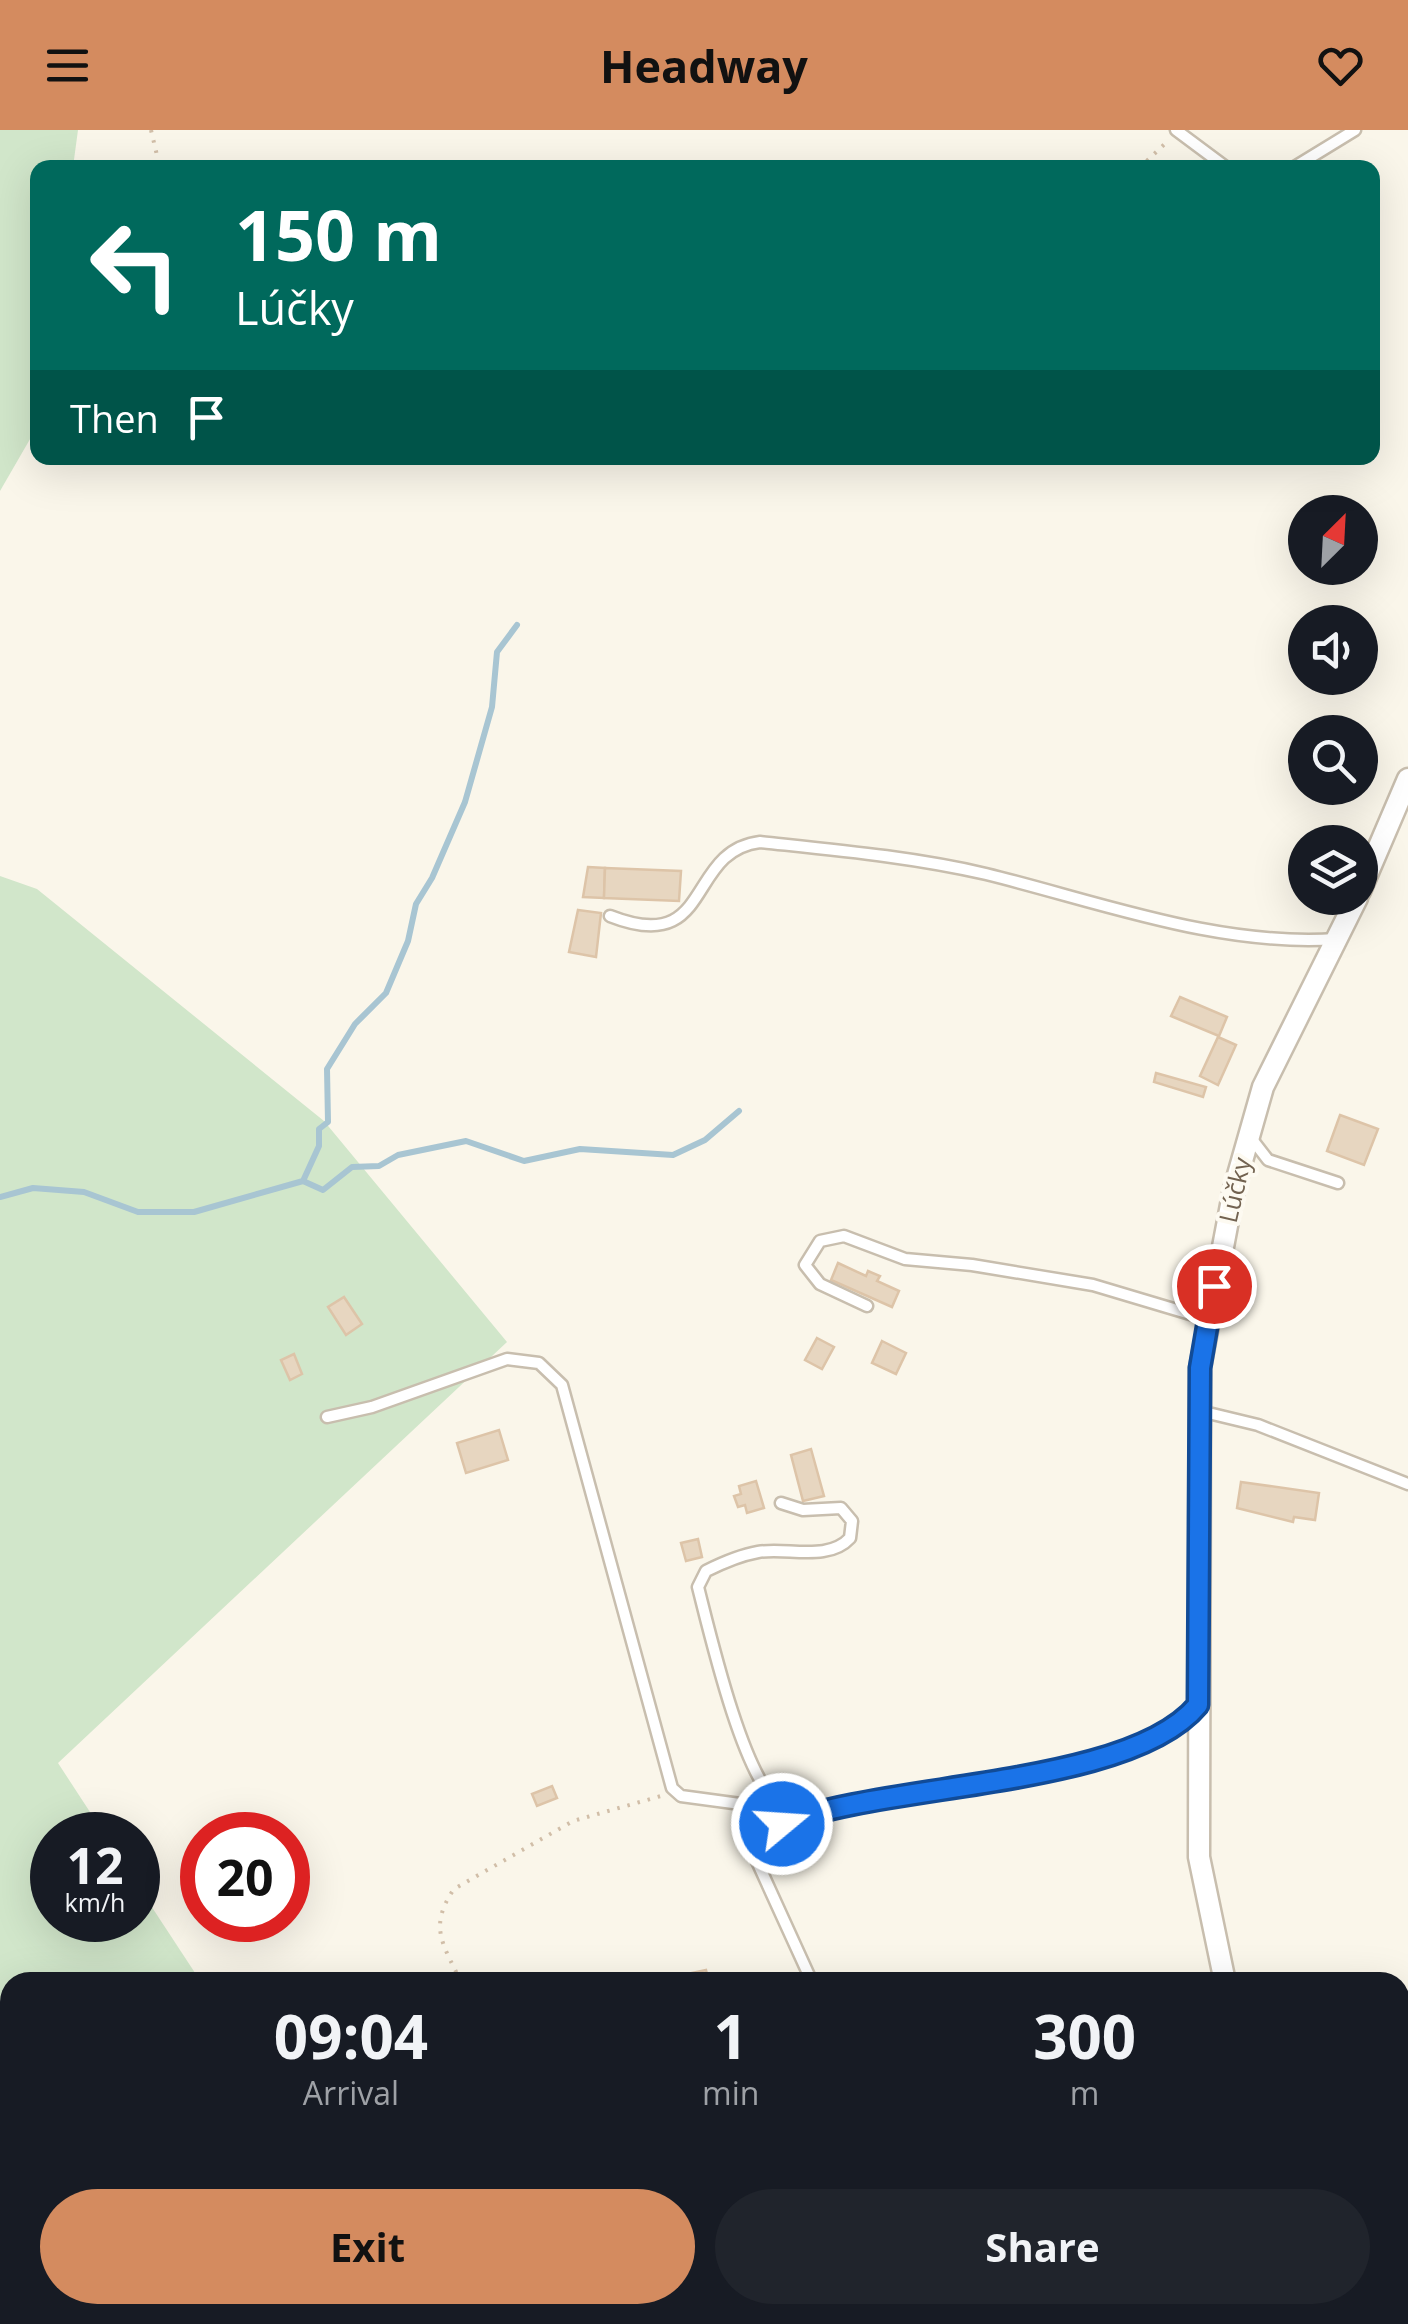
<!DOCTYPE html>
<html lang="en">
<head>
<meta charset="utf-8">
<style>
	body { margin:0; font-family:"Open Sans",sans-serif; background:#20242c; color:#f1f3f6; height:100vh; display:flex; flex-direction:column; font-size:38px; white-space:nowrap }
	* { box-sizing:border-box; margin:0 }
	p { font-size:32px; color:#9ea1a6 }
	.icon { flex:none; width:55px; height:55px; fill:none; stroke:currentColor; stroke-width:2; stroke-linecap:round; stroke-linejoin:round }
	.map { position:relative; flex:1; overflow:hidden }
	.side { position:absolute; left:0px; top:1842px; width:1410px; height:352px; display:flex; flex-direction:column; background:#171b24; border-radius:30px 30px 0 0; box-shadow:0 10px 40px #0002 }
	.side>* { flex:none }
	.banner { position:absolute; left:30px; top:30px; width:1350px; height:305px; border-radius:20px; box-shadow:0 10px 40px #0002; background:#00695c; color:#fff; overflow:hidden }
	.needle { width:65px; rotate:24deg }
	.fabs { position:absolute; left:1288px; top:365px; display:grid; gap:20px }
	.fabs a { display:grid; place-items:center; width:90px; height:90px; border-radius:50%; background:#171b24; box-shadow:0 10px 40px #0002; font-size:50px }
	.speed { position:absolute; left:30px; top:1682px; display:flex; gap:20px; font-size:50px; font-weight:700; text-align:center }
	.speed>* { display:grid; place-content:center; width:130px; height:130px; border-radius:50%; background:#171b24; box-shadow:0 10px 40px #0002; line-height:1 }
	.speed small { font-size:25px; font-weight:400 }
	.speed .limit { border:15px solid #d22; background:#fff; color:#111 }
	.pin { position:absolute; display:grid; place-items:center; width:85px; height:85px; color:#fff; margin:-42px; border:5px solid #fff; border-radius:50%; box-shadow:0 2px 10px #0007 }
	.me { position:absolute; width:110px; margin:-55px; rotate:72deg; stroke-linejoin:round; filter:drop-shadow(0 0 8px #0008) }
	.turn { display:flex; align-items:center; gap:35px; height:210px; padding:0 40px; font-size:45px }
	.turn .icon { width:130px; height:130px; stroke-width:2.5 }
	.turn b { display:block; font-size:70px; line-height:85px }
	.then { display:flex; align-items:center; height:95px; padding:0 40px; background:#0003; gap:20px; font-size:38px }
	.eta { display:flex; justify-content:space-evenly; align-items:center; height:170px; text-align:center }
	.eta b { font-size:60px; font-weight:700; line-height:70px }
	.button { display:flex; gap:20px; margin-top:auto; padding:20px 40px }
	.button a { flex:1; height:115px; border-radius:60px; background:#d48b5f; color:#111; font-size:40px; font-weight:700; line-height:115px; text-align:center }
	.button a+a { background:#20242c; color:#f1f3f6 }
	header { display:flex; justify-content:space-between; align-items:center; height:130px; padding:0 40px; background:#d48b5f; color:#111; font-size:45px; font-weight:700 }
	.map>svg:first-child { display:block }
	.green { fill:#d1e6ca }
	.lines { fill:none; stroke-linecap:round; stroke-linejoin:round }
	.stream { stroke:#a8c5d2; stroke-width:6 }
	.building { fill:#e7d6c0; stroke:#ddc4a8; stroke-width:2.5 }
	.service-casing { stroke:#c8beae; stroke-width:15 }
	.minor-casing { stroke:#c8beae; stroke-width:25 }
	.path { stroke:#d1bea8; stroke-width:4; stroke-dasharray:2.5 8; stroke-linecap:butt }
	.service { stroke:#fff; stroke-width:10 }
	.minor { stroke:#fff; stroke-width:20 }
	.route-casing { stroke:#114b97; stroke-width:25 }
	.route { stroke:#1a73e8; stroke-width:18 }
	.labels { text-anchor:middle; stroke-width:8; stroke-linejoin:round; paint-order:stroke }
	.street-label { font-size:25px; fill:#726250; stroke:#fdfaf1 }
</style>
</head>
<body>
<header><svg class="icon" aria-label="menu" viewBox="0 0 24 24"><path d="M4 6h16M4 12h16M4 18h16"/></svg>Headway<svg class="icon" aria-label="heart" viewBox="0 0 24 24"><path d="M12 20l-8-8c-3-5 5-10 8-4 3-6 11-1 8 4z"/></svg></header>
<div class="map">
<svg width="1408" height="2194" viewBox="0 0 1408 2194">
	<rect width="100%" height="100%" fill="#faf6ea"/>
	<g class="green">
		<path d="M0 0H78L73 37 38 38 37 297 0 361Z"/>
		<path d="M0 746 37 759 324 991 507 1212 58 1633 105 1705H52V1790H138V1756L201 1852H10V2185H960L964 2194H0Z"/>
	</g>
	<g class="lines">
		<g class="stream">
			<path d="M303 1051 323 1060 352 1037 379 1036 398 1025 466 1011 524 1031 580 1019 673 1025 705 1010 739 981"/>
			<path d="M0 1067 33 1058 84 1062 138 1082H194L303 1051 319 1016V999L328 992 327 939 355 894 386 863 408 811 416 774 432 748 465 672 492 577 497 522 517 495"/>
			<path d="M759 2185 762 2194"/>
		</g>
	</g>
	<g class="building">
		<path d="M588 737 605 738 604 768 583 767Z"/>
		<path d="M605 738 681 741 679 771 604 768Z"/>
		<path d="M578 780 601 783 596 827 569 822Z"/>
		<path d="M1180 867 1227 887 1219 906 1171 886Z"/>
		<path d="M1218 907 1236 915 1218 955 1200 946Z"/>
		<path d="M1156 943 1206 957 1203 967 1154 952Z"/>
		<path d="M1340 985 1378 999 1364 1035 1327 1021Z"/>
		<path d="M838 1133 866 1146 868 1141 880 1146 877 1151 899 1161 892 1177 831 1150Z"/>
		<path d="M344 1167 362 1194 346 1205 328 1177Z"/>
		<path d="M817 1208 834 1217 822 1239 805 1230Z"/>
		<path d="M882 1211 906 1223 896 1244 872 1233Z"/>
		<path d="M294 1224 302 1244 290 1250 281 1230Z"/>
		<path d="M499 1300 508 1330 466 1343 457 1313Z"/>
		<path d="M811 1319 824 1366 803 1371 791 1325Z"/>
		<path d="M756 1351 764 1378 747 1383 745 1375 738 1377 734 1366 741 1364 739 1356Z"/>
		<path d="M1241 1352 1319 1363 1315 1390 1294 1387 1293 1392 1237 1378Z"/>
		<path d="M698 1409 702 1427 686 1431 681 1413Z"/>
		<path d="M552 1656 557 1668 537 1676 532 1664Z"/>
		<path d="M706 1840 709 1852H679L678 1846Z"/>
	</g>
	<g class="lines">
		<g class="service-casing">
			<g id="service">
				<path d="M1176 0 1227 38"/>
				<path d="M1293 38 1355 0"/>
				<path d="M610 786C714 827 685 721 760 712 835 720 913 727 986 744 1100 772 1218 817 1336 809"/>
				<path d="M1251 1008 1268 1030 1338 1053"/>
				<path d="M867 1176 820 1154 805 1135 820 1111 844 1106 905 1129 972 1135 1093 1155 1207 1189"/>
				<path d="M1200 1281 1258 1295 1408 1354"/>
				<path d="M327 1287 372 1277 507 1229 539 1233 562 1255 672 1658 681 1666 785 1680"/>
				<path d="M781 1373 803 1380 841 1378 852 1391 850 1408C828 1432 787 1417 758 1422 741 1425 722 1433 706 1441L698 1457C710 1504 742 1642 776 1671 787 1680 798 1681 812 1682 903 1667 1140 1643 1197 1576"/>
				<path d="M807 1684 761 1705 755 1727 812 1852"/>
			</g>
		</g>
		<g class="minor-casing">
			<g id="minor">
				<path d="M1360 761 1408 649"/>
				<path d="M1225 1852 1199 1727 1200 1238 1234 1059 1263 957 1357 768"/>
				<path d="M1400 2095 1408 2101"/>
			</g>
		</g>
		<g class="path">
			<path d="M151 0 160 38"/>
			<path d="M1139 38 1168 11"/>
			<path d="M461 1852C443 1814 428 1797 454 1759L573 1691 661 1666"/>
		</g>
		<use href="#service" class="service"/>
		<use href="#minor" class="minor"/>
	</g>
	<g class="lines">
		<g class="route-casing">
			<path id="route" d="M782 1694C885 1652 1129 1658 1198 1575L1200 1238 1214 1156"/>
		</g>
		<use href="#route" class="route"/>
	</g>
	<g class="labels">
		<g class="street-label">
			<text transform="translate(1235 1060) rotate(-77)" y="9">Lúčky</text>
		</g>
	</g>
</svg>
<div class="fabs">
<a><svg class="needle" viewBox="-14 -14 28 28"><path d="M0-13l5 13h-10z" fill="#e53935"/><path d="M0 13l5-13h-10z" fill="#9ea1a6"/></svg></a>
<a><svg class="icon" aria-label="sound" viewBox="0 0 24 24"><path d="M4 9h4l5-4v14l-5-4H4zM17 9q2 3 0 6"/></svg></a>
<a><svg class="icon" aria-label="search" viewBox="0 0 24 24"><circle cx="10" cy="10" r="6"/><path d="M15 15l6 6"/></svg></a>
<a><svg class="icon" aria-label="layers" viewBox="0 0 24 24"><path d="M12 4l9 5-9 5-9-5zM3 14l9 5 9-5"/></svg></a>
</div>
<div class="speed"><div>12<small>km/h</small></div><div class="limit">20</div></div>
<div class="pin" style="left:1214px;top:1156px;background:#d93025"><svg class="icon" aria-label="arrive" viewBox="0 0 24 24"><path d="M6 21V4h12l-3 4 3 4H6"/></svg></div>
<svg class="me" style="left:782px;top:1694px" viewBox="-20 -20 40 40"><circle r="17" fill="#1a73e8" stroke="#fff" stroke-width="3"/><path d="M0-11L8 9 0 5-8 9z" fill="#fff"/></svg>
<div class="banner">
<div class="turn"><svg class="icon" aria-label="left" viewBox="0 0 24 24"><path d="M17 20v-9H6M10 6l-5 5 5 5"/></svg><div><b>150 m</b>Lúčky</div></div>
<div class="then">Then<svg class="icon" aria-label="arrive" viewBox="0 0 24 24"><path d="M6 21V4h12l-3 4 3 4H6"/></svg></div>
</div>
<section class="side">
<div class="eta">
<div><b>09:04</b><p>Arrival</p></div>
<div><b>1</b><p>min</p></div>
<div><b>300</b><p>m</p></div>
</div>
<div class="button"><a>Exit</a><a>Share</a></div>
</section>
</div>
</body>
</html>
